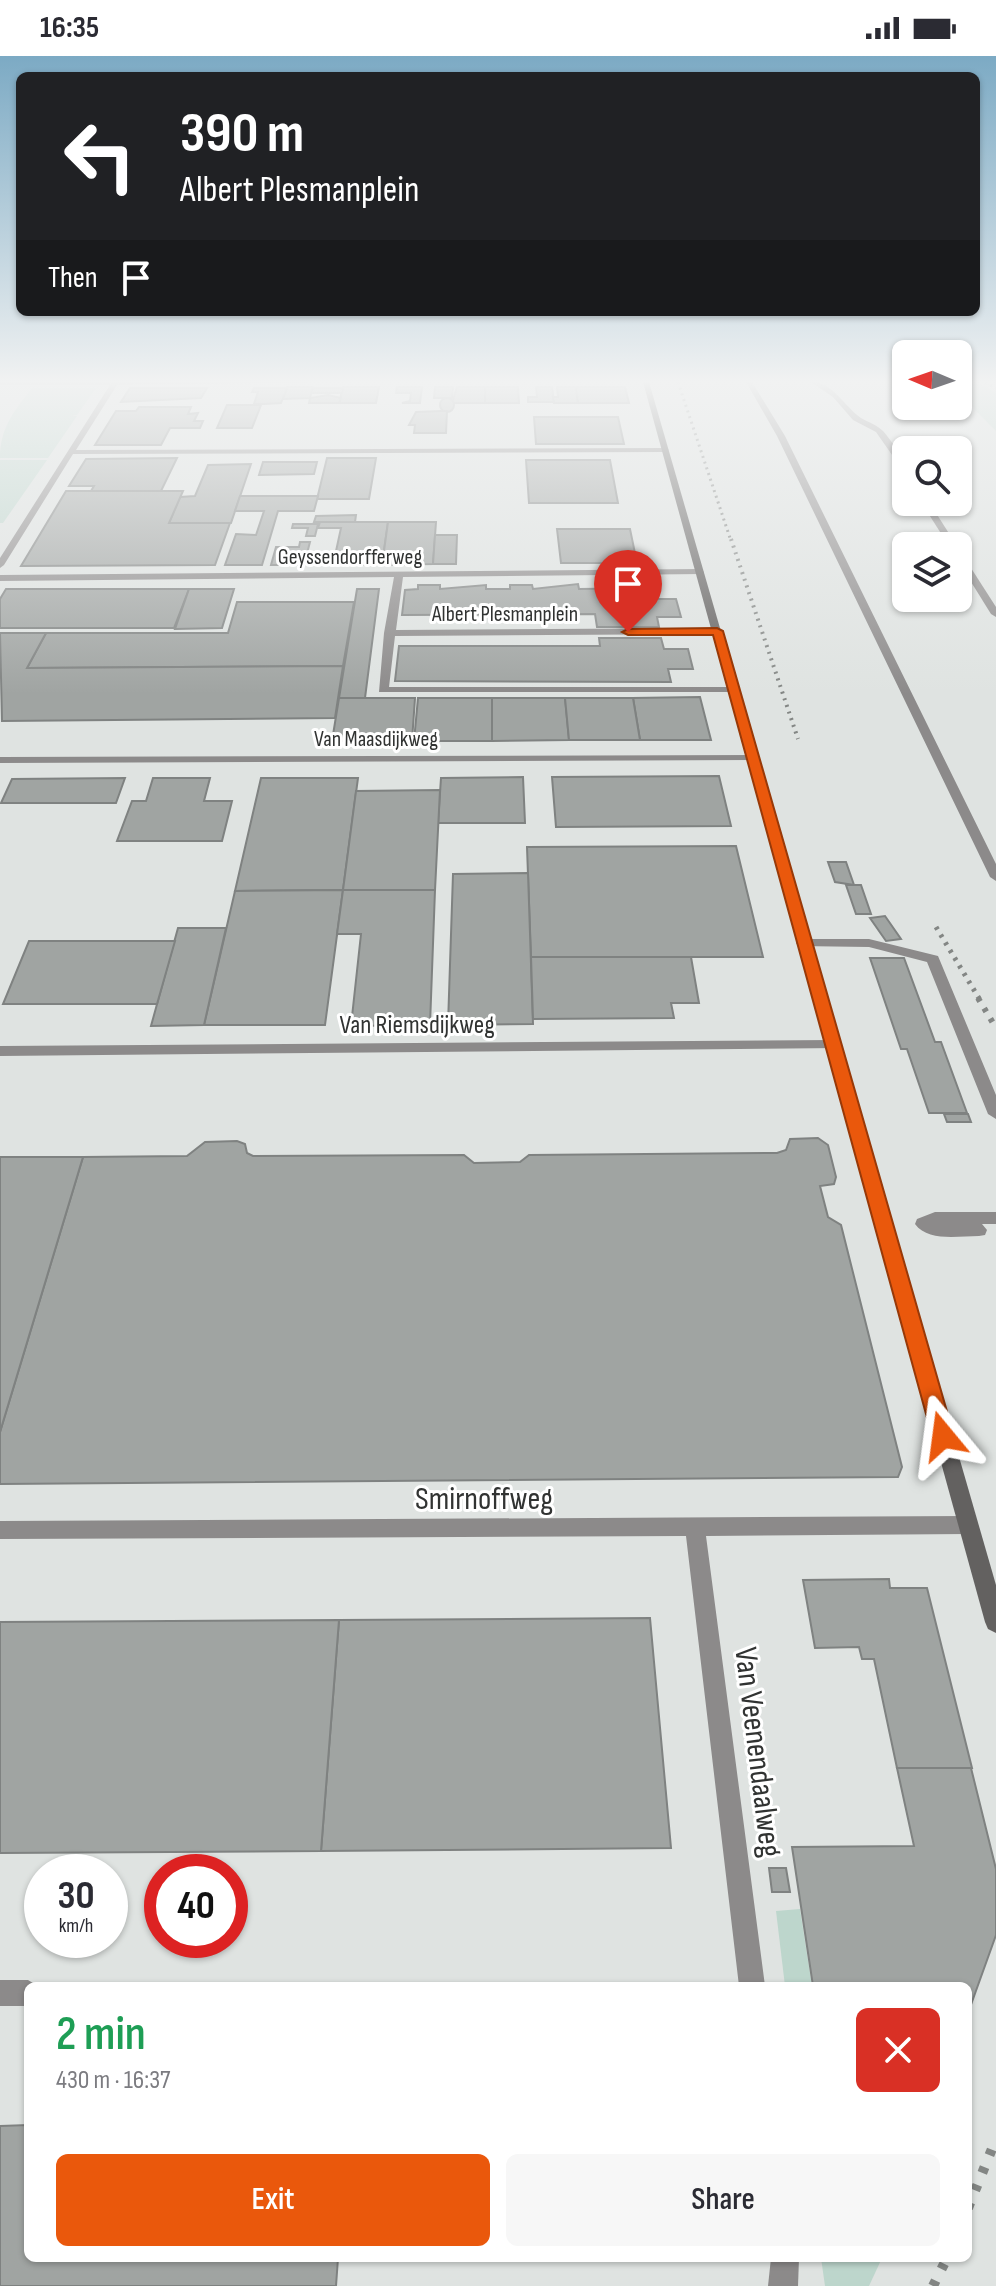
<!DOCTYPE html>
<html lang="en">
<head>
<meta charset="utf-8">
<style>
	body { margin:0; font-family:"Sofia Sans Condensed",sans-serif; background:#f7f7f7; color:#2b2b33; height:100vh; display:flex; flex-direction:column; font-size:30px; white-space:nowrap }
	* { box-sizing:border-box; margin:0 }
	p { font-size:26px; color:#7c7c81 }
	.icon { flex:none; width:44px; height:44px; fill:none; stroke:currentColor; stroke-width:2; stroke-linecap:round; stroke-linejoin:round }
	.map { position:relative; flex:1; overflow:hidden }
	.details { position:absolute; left:24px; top:1926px; width:948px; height:280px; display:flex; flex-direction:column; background:#fff; border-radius:12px; box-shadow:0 2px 6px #0004 }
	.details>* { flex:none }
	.banner { position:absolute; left:16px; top:16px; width:964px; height:244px; border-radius:12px; box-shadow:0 2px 6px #0004; background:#202124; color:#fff; overflow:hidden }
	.needle { width:52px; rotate:272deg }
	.buttons { position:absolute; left:892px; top:284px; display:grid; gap:16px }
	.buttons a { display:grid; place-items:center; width:80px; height:80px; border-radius:12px; background:#fff; box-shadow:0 2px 6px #0004; font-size:40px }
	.speed { position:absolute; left:24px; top:1798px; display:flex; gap:16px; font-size:40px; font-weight:700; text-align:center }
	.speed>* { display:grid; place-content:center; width:104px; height:104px; border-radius:50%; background:#fff; box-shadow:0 2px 6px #0004; line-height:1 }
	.speed small { font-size:20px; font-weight:400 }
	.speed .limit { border:12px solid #d22; background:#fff; color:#111 }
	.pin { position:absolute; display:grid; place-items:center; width:68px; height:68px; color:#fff; margin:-82px -34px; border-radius:50% 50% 50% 0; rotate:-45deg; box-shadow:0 0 8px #0007 }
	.pin .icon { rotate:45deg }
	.me { position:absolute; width:88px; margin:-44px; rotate:344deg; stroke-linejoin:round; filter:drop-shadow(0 0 6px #0008) }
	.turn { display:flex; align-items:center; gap:28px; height:168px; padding:0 32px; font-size:36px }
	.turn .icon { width:104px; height:104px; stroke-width:2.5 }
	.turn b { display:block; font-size:56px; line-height:68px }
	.then { display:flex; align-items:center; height:76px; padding:0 32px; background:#0003; gap:16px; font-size:30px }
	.round { display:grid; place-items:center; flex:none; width:84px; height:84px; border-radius:12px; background:#f7f7f7 }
	.head { display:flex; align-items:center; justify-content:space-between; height:136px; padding:0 32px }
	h1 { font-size:48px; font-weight:600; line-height:60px; color:#1e9e55 }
	.action { display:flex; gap:16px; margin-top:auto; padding:16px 32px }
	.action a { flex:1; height:92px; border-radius:12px; background:#ea580c; color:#fff; font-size:32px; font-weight:600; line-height:92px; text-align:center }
	.action a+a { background:#f7f7f7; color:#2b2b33 }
	.status { display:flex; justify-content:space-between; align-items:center; height:56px; padding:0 40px; background:#fff; direction:ltr }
	.status svg { height:22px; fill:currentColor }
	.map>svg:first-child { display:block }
	.green { fill:#bdd6cc }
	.building { fill:#a0a4a2; stroke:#7f8281; stroke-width:2 }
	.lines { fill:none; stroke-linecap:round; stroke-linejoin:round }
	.lane { fill:#8c8a8a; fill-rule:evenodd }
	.street { fill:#8c8a8a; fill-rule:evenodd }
	.secondary { fill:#636160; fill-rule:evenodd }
	.rail-far4 { stroke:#838684; stroke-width:3; stroke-dasharray:2 4; stroke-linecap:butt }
	.rail-far3 { stroke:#838684; stroke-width:4; stroke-dasharray:2 5; stroke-linecap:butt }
	.rail-far2 { stroke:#838684; stroke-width:5; stroke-dasharray:3 6; stroke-linecap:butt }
	.rail-far1 { stroke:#838684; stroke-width:6; stroke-dasharray:4 8; stroke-linecap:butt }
	.rail { stroke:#838684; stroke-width:10; stroke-dasharray:6 13; stroke-linecap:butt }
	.route { fill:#ea580c; stroke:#983908; stroke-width:2 }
	.labels { text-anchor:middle; stroke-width:6; stroke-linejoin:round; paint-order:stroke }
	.far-street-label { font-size:22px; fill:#313332; stroke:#fff }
	.street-label { font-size:26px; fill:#313332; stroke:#fff }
	.near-street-label { font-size:32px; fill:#313332; stroke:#fff }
</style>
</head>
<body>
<div class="status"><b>16:35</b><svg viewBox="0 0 49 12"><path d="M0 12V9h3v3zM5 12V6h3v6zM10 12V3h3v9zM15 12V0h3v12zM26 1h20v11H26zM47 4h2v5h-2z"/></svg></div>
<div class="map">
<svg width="996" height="2230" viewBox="0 0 996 2230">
	<rect width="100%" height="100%" fill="#dfe3e1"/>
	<g class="green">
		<path d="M958 326H977L996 337V375L958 337Z"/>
		<path d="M32 332H96L77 359H71L77 360 48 402H0C0 372 14 355 32 332Z"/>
		<path d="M0 404H47L3 467H0Z"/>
		<path d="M800 1853 812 1930H785L776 1855Z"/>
		<path d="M821 2202H882L869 2230H825Z"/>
	</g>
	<g class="building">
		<path d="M287 331H313L310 342 283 343Z"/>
		<path d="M343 331H379L376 347H339Z"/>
		<path d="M397 331H422L420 347H402L410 345 411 337H396Z"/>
		<path d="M435 331H453L452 342H434Z"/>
		<path d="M457 331H485V347H452Z"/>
		<path d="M485 331H518L519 347H485Z"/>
		<path d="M536 331H552L554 346H528V341H537Z"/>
		<path d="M557 331H576L578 347H554L553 341H558Z"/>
		<path d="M576 331H625L629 347H578Z"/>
		<path d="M130 332H207L201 342 121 346Z"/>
		<path d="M254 332H287L281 347 264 348H254L258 336H252Z"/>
		<path d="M313 332H343L342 337H312Z"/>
		<path d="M328 339 341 342 339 347H309L310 342Z"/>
		<circle cx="447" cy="349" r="7"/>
		<path d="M227 349H261L252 372H217Z"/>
		<path d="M139 351H191L188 358 198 357 194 365H203L200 372H170L161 389H95L116 355H136Z"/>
		<path d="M441 355H447L446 377H414L415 369H409L416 356Z"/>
		<path d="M534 361H618L624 388H536Z"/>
		<path d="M177 402 161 435H91L94 430H69L86 403Z"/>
		<path d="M327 402H376L369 443H317Z"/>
		<path d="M526 404H610L618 447H529Z"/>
		<path d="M263 406H317L314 418 259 419Z"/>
		<path d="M251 408 231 467H169L180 441 195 440 208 409Z"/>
		<path d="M66 435H183L169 467H230L215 509 21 510Z"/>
		<path d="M240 440H318L314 455H278L262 509H225L236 478 256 479 264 455H235Z"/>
		<path d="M356 459 355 466H314L316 460Z"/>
		<path d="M320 466H388L382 509H333L341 472H318Z"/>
		<path d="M388 466H436L433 508 382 509Z"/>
		<path d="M293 468H318L315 480H306L308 472H292Z"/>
		<path d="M557 473H630L637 507H561Z"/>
		<path d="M435 479H457L456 508H433Z"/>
		<path d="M300 486H310L304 509H271L276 491H299Z"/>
		<path d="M578 528 579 533 651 532 653 543H676L681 561H657L659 571H597L595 558 402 559 405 534 418 533V529H440V533L486 529V533H510V529H532L533 533Z"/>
		<path d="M6 533H189L174 572H0V543Z"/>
		<path d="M189 533H234L222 572 175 573Z"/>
		<path d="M357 533H379L365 642H339Z"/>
		<path d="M237 546H354L343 610 27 612 46 577H228Z"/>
		<path d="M0 577H46L27 612 343 610 335 662 2 665Z"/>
		<path d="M599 582H661L664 593H688L693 613H668L671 626 395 625 399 590H600Z"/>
		<path d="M700 641 711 684H640L633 642Z"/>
		<path d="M339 642H415L412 685H332Z"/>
		<path d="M418 642H492V685H414Z"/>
		<path d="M492 642H565L569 684 492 685Z"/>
		<path d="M565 642H633L640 684H569Z"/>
		<path d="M719 720 731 770 556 771 552 721Z"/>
		<path d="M523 721 525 767H438L441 722Z"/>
		<path d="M125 722 116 747H1L12 723Z"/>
		<path d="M153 722H210L204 745H232L222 785H117L132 745H146Z"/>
		<path d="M261 722H358L343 834 235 835Z"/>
		<path d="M440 734 435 834H343L356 735Z"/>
		<path d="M736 790 763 901H531L527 791Z"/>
		<path d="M828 806H846L854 829 835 826Z"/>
		<path d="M528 817 533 968 448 969 453 818Z"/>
		<path d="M846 829H861L871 858H856Z"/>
		<path d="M343 834 325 969H204L235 835Z"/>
		<path d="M343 834H435L430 969 351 970 361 878H337Z"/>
		<path d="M885 860 901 883 886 885 870 862Z"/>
		<path d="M178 872H226L204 969 151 970Z"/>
		<path d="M29 885H175L157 948H3Z"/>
		<path d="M531 901H691L699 947H671L674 962 533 963Z"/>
		<path d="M870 902H904L935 986H941L967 1057H929L907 993H901Z"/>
		<path d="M944 1058H968L971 1066H947Z"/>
		<path d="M818 1082 828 1089 836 1121 834 1128 820 1130 828 1161 841 1169 902 1411 898 1421 0 1428V1376L83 1101 187 1100 205 1086 237 1085 245 1088 247 1097 253 1100 464 1099 474 1107 520 1106 529 1099 777 1097 786 1094 790 1083Z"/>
		<path d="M0 1101H83L0 1376Z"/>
		<path d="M889 1523 890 1532H927L972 1712H897L874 1603H862L859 1591 815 1592 803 1524Z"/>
		<path d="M650 1562 671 1792 321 1795 339 1564Z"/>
		<path d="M339 1564 321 1795 0 1797V1566Z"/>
		<path d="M897 1712H971L996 1813V1879L968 1957V1930H813L792 1791 914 1790Z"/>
		<path d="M769 1812H786L790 1836H772Z"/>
		<path d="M28 2069V2202H338L336 2230H0V2070Z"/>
	</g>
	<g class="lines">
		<g class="lane">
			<path d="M746 326H752L785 380 996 808V825L990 821 777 380Z"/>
			<path d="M811 326C832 325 845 351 861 362 868 366 877 369 883 375 892 385 906 406 906 419L876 376 853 364 833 341Z"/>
			<path d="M921 446H929L957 490H949Z"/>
			<path d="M958 495 962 498 996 551V561L991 558 958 505Z"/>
			<path d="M803 883H869L938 900 996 1039V1063L988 1058 927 906 869 891 798 890 796 887Z"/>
			<path d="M935 1156H996V1168H982L987 1174 985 1179 979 1180C958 1180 928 1186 915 1168L917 1163Z"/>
			<path d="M0 1924H28L38 1930H28V1950H0Z"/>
			<path d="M771 2202H799L798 2230H768Z"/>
		</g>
		<g class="street">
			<path d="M0 326H341L117 329 76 394 665 392 669 394 665 396 73 398 4 509 0 512V502L110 329H0Z"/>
			<path d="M700 513 704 516 703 518 403 521 396 574 717 572 722 575 717 578 395 580 389 631H734L738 632V636H379L384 577 394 521 0 525V519Z"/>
			<path d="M757 699V703L753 704 0 707V701Z"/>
			<path d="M835 984 840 986 842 989 840 992 0 1000V990Z"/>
			<path d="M968 1460 975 1462 978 1469 975 1476 968 1478 706 1480 765 1930H739L686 1480 0 1483V1465Z"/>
		</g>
		<path class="secondary" d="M643 326H649L996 1529V1577L988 1573 985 1566Z"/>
		<g class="rail-far4">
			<path d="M678 326 731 485"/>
			<path d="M985 326 996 332"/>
		</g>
		<path class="rail-far3" d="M731 483 798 683"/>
		<path class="rail-far2" d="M936 871 980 944"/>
		<path class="rail-far1" d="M978 942 996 972"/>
		<g class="rail">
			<path d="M968 2152 996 2083"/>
			<path d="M933 2230 947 2202"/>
		</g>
	</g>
	<linearGradient id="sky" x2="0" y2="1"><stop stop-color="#7caac4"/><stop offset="0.51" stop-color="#f1f2f2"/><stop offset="1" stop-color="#f1f2f2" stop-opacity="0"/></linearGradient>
	<rect width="996" height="638" fill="url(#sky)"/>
	<path class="route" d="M717 572 723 575 954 1380 951 1387 943 1389 935 1387 932 1380 713 579H628L622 576 628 573Z"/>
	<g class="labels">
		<g class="far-street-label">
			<text x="350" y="508">Geyssendorfferweg</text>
			<text x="505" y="565">Albert Plesmanplein</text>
			<text x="376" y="690">Van Maasdijkweg</text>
		</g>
		<g class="street-label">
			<text x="417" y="977">Van Riemsdijkweg</text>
		</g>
		<g class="near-street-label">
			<text x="484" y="1453">Smirnoffweg</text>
			<text transform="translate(759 1696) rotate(83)" y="11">Van Veenendaalweg</text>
		</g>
	</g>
</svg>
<div class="buttons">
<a><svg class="needle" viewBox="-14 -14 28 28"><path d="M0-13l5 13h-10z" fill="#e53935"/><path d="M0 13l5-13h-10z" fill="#7c7c81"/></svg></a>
<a><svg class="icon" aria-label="search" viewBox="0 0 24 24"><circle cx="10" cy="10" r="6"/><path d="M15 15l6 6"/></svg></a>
<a><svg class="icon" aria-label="layers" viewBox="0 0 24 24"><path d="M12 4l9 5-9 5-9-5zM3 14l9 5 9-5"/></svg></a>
</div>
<div class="speed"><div>30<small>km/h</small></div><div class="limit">40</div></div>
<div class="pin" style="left:628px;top:576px;background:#d93025"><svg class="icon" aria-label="arrive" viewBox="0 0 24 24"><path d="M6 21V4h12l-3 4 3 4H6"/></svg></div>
<svg class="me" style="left:943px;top:1380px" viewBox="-20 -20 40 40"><path d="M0-17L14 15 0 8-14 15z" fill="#ea580c" stroke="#fff" stroke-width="4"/></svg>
<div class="banner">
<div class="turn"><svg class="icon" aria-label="left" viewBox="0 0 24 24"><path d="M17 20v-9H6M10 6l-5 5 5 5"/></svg><div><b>390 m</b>Albert Plesmanplein</div></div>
<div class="then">Then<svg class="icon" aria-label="arrive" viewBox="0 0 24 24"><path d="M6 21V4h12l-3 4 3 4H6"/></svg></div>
</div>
<section class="details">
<div class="head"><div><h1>2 min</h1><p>430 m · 16:37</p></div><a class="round" style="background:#d93025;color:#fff"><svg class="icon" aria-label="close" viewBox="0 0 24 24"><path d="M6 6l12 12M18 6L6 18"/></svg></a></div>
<div class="action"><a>Exit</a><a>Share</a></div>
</section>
</div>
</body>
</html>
